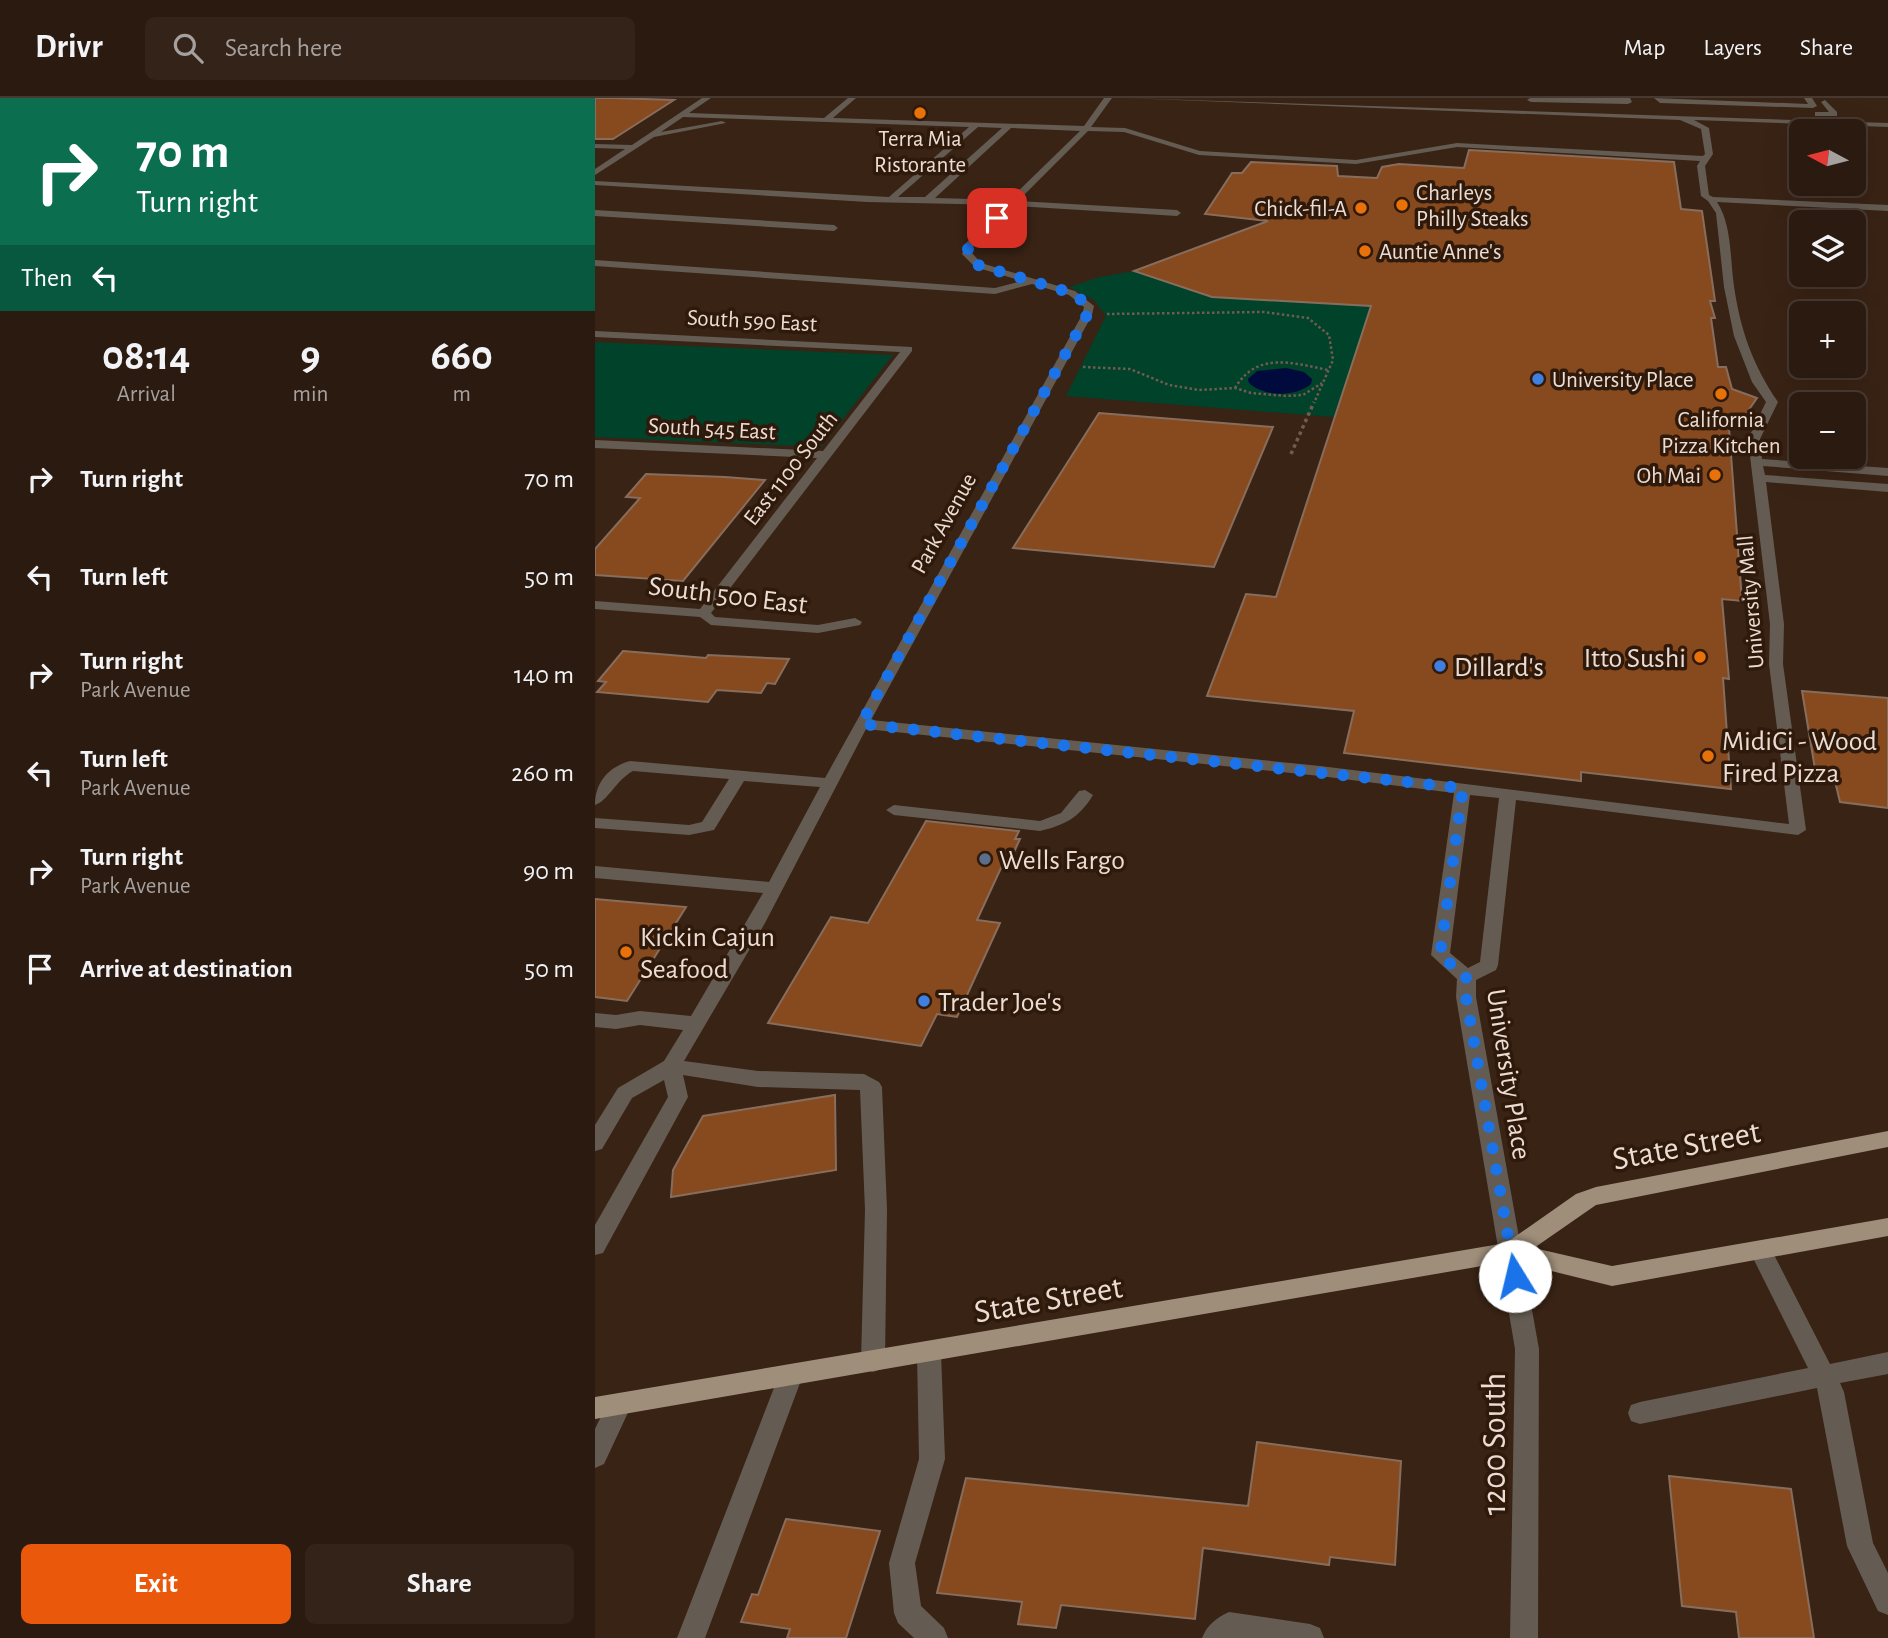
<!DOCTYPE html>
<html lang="en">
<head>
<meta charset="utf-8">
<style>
	body { margin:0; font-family:"Alegreya Sans",sans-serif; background:#332319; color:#f1f3f6; height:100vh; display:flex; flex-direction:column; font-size:26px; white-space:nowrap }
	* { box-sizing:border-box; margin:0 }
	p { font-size:23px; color:#a6a19f }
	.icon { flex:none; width:38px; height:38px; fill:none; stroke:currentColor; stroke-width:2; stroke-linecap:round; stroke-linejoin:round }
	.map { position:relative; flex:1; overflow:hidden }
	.sheet { display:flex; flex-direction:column; background:#2b1a10; width:595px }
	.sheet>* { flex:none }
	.top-card { background:#0b6e4f; color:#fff; overflow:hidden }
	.needle { width:46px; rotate:277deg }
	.tools { position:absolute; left:1194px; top:21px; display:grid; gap:14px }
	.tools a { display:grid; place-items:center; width:77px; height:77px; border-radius:10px; background:#2b1a10; box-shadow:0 7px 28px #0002,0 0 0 2px #473830; font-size:35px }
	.pin { position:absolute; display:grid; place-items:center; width:60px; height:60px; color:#fff; margin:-30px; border-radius:14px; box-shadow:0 4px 10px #0006 }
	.me { position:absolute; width:77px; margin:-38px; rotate:351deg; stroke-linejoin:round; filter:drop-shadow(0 0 5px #0008) }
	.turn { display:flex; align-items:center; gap:24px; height:147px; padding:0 21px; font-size:32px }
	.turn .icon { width:91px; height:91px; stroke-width:2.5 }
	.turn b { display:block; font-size:49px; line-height:60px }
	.then { display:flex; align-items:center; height:66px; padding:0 21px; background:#0003; gap:14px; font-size:26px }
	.eta { display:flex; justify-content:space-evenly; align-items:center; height:119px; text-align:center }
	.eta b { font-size:42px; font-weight:700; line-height:49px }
	.action { display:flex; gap:14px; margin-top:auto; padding:14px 21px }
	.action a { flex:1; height:80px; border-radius:10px; background:#ea580c; color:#fff; font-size:28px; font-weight:700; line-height:80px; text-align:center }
	.action a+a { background:#332319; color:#f1f3f6 }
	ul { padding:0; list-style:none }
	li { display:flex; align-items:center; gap:21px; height:98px; padding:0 21px }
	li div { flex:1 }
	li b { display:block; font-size:26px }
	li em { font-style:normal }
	header { display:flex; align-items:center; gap:42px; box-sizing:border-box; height:98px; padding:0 35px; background:#2b1a10; border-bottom:2px solid #473830 }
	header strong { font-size:33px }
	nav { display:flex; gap:38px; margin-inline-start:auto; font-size:24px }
	.search { width:490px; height:63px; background:#332319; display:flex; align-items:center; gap:18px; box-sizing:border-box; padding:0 24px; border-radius:10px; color:#a6a19f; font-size:26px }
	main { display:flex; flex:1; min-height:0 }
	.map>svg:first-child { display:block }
	.green { fill:#00422a }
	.water { fill:#000a3c }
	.building { fill:#874a1e; stroke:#876d5d; stroke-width:2 }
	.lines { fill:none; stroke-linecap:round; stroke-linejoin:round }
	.path-far1 { stroke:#705c50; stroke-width:2.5; stroke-dasharray:2.5 2.5; stroke-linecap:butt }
	.path { stroke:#705c50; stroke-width:3.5; stroke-dasharray:3.5 3.5; stroke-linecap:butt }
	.minor { fill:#645c52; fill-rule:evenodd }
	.major { fill:#9f8f7a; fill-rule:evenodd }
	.route { stroke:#1a73e8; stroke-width:12; stroke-dasharray:0 21.6 }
	.food-dot { fill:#e8710a; stroke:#2f190b; stroke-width:2.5 }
	.shop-dot { fill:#3f7fe0; stroke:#2f190b; stroke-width:2.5 }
	.service-dot { fill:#5c6f8a; stroke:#2f190b; stroke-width:2.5 }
	.labels { text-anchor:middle; stroke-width:7; stroke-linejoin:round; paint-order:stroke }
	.far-poi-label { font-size:23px; fill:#ecddd4; stroke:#2f190b; text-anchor:start }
	.far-street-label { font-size:23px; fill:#ecddd4; stroke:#2f190b }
	.street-label { font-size:28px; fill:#ecddd4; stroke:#2f190b }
	.poi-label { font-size:28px; fill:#ecddd4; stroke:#2f190b; text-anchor:start }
	.near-street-label { font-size:33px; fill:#ecddd4; stroke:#2f190b }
</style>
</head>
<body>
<header>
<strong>Drivr</strong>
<div class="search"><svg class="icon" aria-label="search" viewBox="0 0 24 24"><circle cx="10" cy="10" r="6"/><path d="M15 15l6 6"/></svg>Search here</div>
<nav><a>Map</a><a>Layers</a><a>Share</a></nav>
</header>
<main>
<section class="sheet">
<div class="top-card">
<div class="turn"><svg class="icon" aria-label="right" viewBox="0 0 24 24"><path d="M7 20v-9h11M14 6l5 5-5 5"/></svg><div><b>70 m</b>Turn right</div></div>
<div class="then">Then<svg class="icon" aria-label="left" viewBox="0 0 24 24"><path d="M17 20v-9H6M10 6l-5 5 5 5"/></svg></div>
</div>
<div class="eta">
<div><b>08:14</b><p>Arrival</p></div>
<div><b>9</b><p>min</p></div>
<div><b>660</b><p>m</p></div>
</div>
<ul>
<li><svg class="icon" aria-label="right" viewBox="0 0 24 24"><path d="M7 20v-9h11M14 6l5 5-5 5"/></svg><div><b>Turn right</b></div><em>70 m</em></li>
<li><svg class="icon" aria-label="left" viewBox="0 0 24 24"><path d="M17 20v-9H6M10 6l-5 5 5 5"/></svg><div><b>Turn left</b></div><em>50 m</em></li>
<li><svg class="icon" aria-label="right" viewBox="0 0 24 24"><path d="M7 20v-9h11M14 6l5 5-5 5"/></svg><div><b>Turn right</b><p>Park Avenue</p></div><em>140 m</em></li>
<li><svg class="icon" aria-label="left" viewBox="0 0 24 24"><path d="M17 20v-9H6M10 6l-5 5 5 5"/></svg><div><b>Turn left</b><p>Park Avenue</p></div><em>260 m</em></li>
<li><svg class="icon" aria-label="right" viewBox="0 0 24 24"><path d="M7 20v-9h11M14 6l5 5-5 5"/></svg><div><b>Turn right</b><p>Park Avenue</p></div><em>90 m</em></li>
<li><svg class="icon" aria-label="arrive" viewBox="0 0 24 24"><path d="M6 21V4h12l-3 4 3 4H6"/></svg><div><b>Arrive at destination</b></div><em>50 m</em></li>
</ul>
<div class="action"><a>Exit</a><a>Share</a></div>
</section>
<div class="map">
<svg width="1293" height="1540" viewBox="0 0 1293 1540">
	<rect width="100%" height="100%" fill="#392315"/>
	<g class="green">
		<path d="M539 173 617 199 776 208 739 319 471 298 511 218 499 202 474 189 505 179Z"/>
		<path d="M0 244 298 257 226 349 0 339Z"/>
	</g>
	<path class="water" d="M691 270 709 274 717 281 716 286C701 299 669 299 654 285L653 281 662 273Z"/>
	<g class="building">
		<path d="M0 0H19L79 2 18 41H0Z"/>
		<path d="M874 52 1079 64 1086 111 1107 113 1120 203H1115L1120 220H1116L1123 269H1131L1137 291 1162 300 1144 326 1134 330 1147 503 1127 501 1134 581 1128 580 1136 691 986 674V683L749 655 759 613 612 598 651 496 681 499 776 208 617 199 539 173 673 123 610 116 637 75H647L656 64 742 68 743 78 782 80 787 69 804 66 869 70Z"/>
		<path d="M504 315 678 329 619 469 418 450Z"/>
		<path d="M51 376 130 379 170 382 88 483 0 477V451L45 400 31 399Z"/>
		<path d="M28 553 111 560 113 557 194 561 180 586 172 585 166 595 122 592 113 604 2 594 11 584 3 583Z"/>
		<path d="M1207 593 1293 600V710L1245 704 1239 679 1221 677Z"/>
		<path d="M331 723 424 733 420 741H425L411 771 406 770 382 822 405 825 362 919 342 916 326 948 173 925 236 819 273 825Z"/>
		<path d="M0 801 91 809 32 903 0 899Z"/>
		<path d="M240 997 241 1072 76 1099 78 1072 108 1018Z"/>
		<path d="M662 1344 806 1363 800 1467 735 1459 734 1467 608 1450 600 1521 466 1507 461 1530 423 1526 427 1504 342 1495 371 1380 653 1408Z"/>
		<path d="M1074 1378 1196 1391 1219 1540H1144L1141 1514 1087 1508Z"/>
		<path d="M191 1421 285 1433 251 1540H192L195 1531 146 1524 157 1496 163 1497Z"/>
	</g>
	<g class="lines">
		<g class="path-far1">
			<path d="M512 216 669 214 713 220 734 237 738 262 719 305"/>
			<path d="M488 269 535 271 574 287 604 292 640 290 656 295 691 298 708 297 727 285"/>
			<path d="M640 290C662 253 698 265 733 272"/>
		</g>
		<path class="path" d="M696 356 719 304"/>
		<g class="minor">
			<path d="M107 0H116L94 15 229 20 253 0H261L238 20 489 28 509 0H517L496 29 530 30 605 53 761 62 862 45 1108 58 1110 56 1106 31 1085 22 531 0 1293 25V29L1099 22 1114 30 1118 56 1110 68 1114 97 1118 99 1293 107V113L1122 104C1137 127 1135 161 1139 188 1145 231 1158 268 1183 304L1165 341 1167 361 1293 370V378L1168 368 1170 377 1293 386V394L1171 384 1189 526 1188 566 1211 732 1203 737 921 702 903 867 901 872 881 882V899L944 1251 943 1540H915L920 1251 861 899 862 881 836 857 859 695 725 678 271 631 170 825 89 963 163 973 269 976 284 984 287 989 292 1112 290 1263 287 1271 278 1274 269 1271 266 1263 270 1112 265 992 163 989 88 977 93 999 8 1155 0 1157V1127L73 999 69 982 37 1000 7 1051 0 1053V1027L23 990 69 963 88 932 45 927 21 931 0 929V915L21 917 45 913 96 918 168 795 0 780V768L174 784 225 689 149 683 119 732 94 737 0 730V720L94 727 107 724 134 681 38 673C21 682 13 703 0 707 0 685 13 669 35 663L230 680 487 217 489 209 474 197 437 186 400 196 0 168V162L400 190 427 183 380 169 367 156 371 145 409 107 272 104 0 87V83L294 99 374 29 88 19 66 34 127 23 131 25 59 39 0 77V71L30 51 0 50V46L37 47ZM383 29 407 30 330 99H303ZM416 30 485 33 414 102 340 100ZM493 33 529 34 604 57 761 66 862 49 1105 63 1102 68 1106 98 1113 103 1121 115 1129 189 1139 238 1157 284 1171 304 1153 341 1175 526 1174 566 1194 726 725 668 276 622 497 217 499 208 480 193 386 165 377 155 378 148 419 108 582 118 586 115 582 112 423 103ZM875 697 904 700 885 864 873 870 855 855Z"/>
			<path d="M935 0H1035L1037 4 1033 6 936 4 932 2Z"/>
			<path d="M1059 0 1213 6 1209 0H1217L1222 8 1218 10 1065 5Z"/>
			<path d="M1230 2 1242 14V18H1220V14H1234L1226 4Z"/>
			<path d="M0 112 239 127 243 130 239 133 0 118Z"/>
			<path d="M0 233 317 249V253L116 515 120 519 223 527 260 520 267 524 265 527 223 535 116 527 105 519 0 511V503L105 511 222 360 0 350V342L228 353 305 254 0 239Z"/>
			<path d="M490 692 498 697C484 720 470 727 445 733L299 717 291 712 299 707 445 723 466 715 484 693Z"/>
			<path d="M1165 1143 1173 1145 1235 1266 1293 1254V1276L1245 1285 1249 1294 1278 1445 1293 1475V1517L1283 1513 1252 1448 1222 1290 1045 1326 1036 1323 1033 1315 1036 1307 1045 1304 1213 1270 1154 1152 1157 1145Z"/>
			<path d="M334 1244 342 1248 346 1255 350 1361 320 1465 326 1508 349 1530 353 1540H319L303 1525 299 1515 294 1465 324 1361 322 1255 326 1248Z"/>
			<path d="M196 1266 205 1269 208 1277 110 1540H82L184 1277 187 1269Z"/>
			<path d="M25 1295 34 1298 37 1306 9 1366 0 1370V1331L16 1298Z"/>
			<path d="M634 1514 715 1526 725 1530 729 1540H607C612 1527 621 1520 634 1514Z"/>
		</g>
		<path class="major" d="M1293 1033V1049L1001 1107 939 1150 1017 1168 1293 1120V1138L1017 1188 916 1163 0 1321V1299L911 1145 981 1096 1001 1089Z"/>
	</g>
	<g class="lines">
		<path class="route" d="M402 120 374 146 372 156 383 167 477 195 494 208 492 217 266 626 868 690 845 857 871 879V899L920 1178"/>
	</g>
	<g class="food-dot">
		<circle cx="325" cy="15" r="7"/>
		<circle cx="807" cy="107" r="7"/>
		<circle cx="766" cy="110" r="7"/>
		<circle cx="770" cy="153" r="7"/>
		<circle cx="1126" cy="296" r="7"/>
		<circle cx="1120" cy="377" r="7"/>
		<circle cx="1105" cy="559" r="7"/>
		<circle cx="1113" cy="658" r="7"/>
		<circle cx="31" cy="854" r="7"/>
	</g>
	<g class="shop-dot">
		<circle cx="943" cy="281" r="7"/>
		<circle cx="845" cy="568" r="7"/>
		<circle cx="329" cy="903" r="7"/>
	</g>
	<circle class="service-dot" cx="390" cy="761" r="7"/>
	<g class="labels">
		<g class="far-poi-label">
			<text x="325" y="48" text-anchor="middle">Terra Mia<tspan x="325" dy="26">Ristorante</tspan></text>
			<text x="821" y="102">Charleys<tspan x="821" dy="26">Philly Steaks</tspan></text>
			<text x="752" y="118" text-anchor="end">Chick-fil-A</text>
			<text x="784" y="161">Auntie Anne's</text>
			<text x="957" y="289">University Place</text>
			<text x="1126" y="329" text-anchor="middle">California<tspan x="1126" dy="26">Pizza Kitchen</tspan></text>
			<text x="1106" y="385" text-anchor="end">Oh Mai</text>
		</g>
		<g class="far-street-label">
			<text transform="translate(157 222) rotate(3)" y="8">South 590 East</text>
			<text transform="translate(117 330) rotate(3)" y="8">South 545 East</text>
			<text transform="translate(195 370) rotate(-52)" y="8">East 1100 South</text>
			<text transform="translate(348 425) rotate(-61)" y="8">Park Avenue</text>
			<text transform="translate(1155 504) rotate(-95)" y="8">University Mall</text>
		</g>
		<g class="street-label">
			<text transform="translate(133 496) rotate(7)" y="10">South 500 East</text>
			<text transform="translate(915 976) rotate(81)" y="10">University Place</text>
		</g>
		<g class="poi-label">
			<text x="1091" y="569" text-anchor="end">Itto Sushi</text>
			<text x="859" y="578">Dillard's</text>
			<text x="1127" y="652">MidiCi - Wood<tspan x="1127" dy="32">Fired Pizza</tspan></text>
			<text x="404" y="771">Wells Fargo</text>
			<text x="45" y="848">Kickin Cajun<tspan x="45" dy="32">Seafood</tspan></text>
			<text x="343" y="913">Trader Joe's</text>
		</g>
		<g class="near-street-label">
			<text transform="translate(1091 1046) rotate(-11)" y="12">State Street</text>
			<text transform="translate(453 1200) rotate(-10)" y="12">State Street</text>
			<text transform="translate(898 1346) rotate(-90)" y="12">1200 South</text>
		</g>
	</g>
</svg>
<div class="tools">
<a><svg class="needle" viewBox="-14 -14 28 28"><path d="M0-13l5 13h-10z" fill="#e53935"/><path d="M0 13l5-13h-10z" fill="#a6a19f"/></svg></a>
<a><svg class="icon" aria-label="layers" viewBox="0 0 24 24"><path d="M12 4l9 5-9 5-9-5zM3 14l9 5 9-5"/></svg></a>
<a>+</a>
<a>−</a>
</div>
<div class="pin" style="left:402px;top:120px;background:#d93025"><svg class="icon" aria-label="arrive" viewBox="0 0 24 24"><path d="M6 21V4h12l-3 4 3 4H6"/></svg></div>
<svg class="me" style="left:920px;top:1178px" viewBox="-20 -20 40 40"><circle r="19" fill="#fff"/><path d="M0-13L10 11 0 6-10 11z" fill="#1a73e8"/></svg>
</div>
</main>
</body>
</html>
